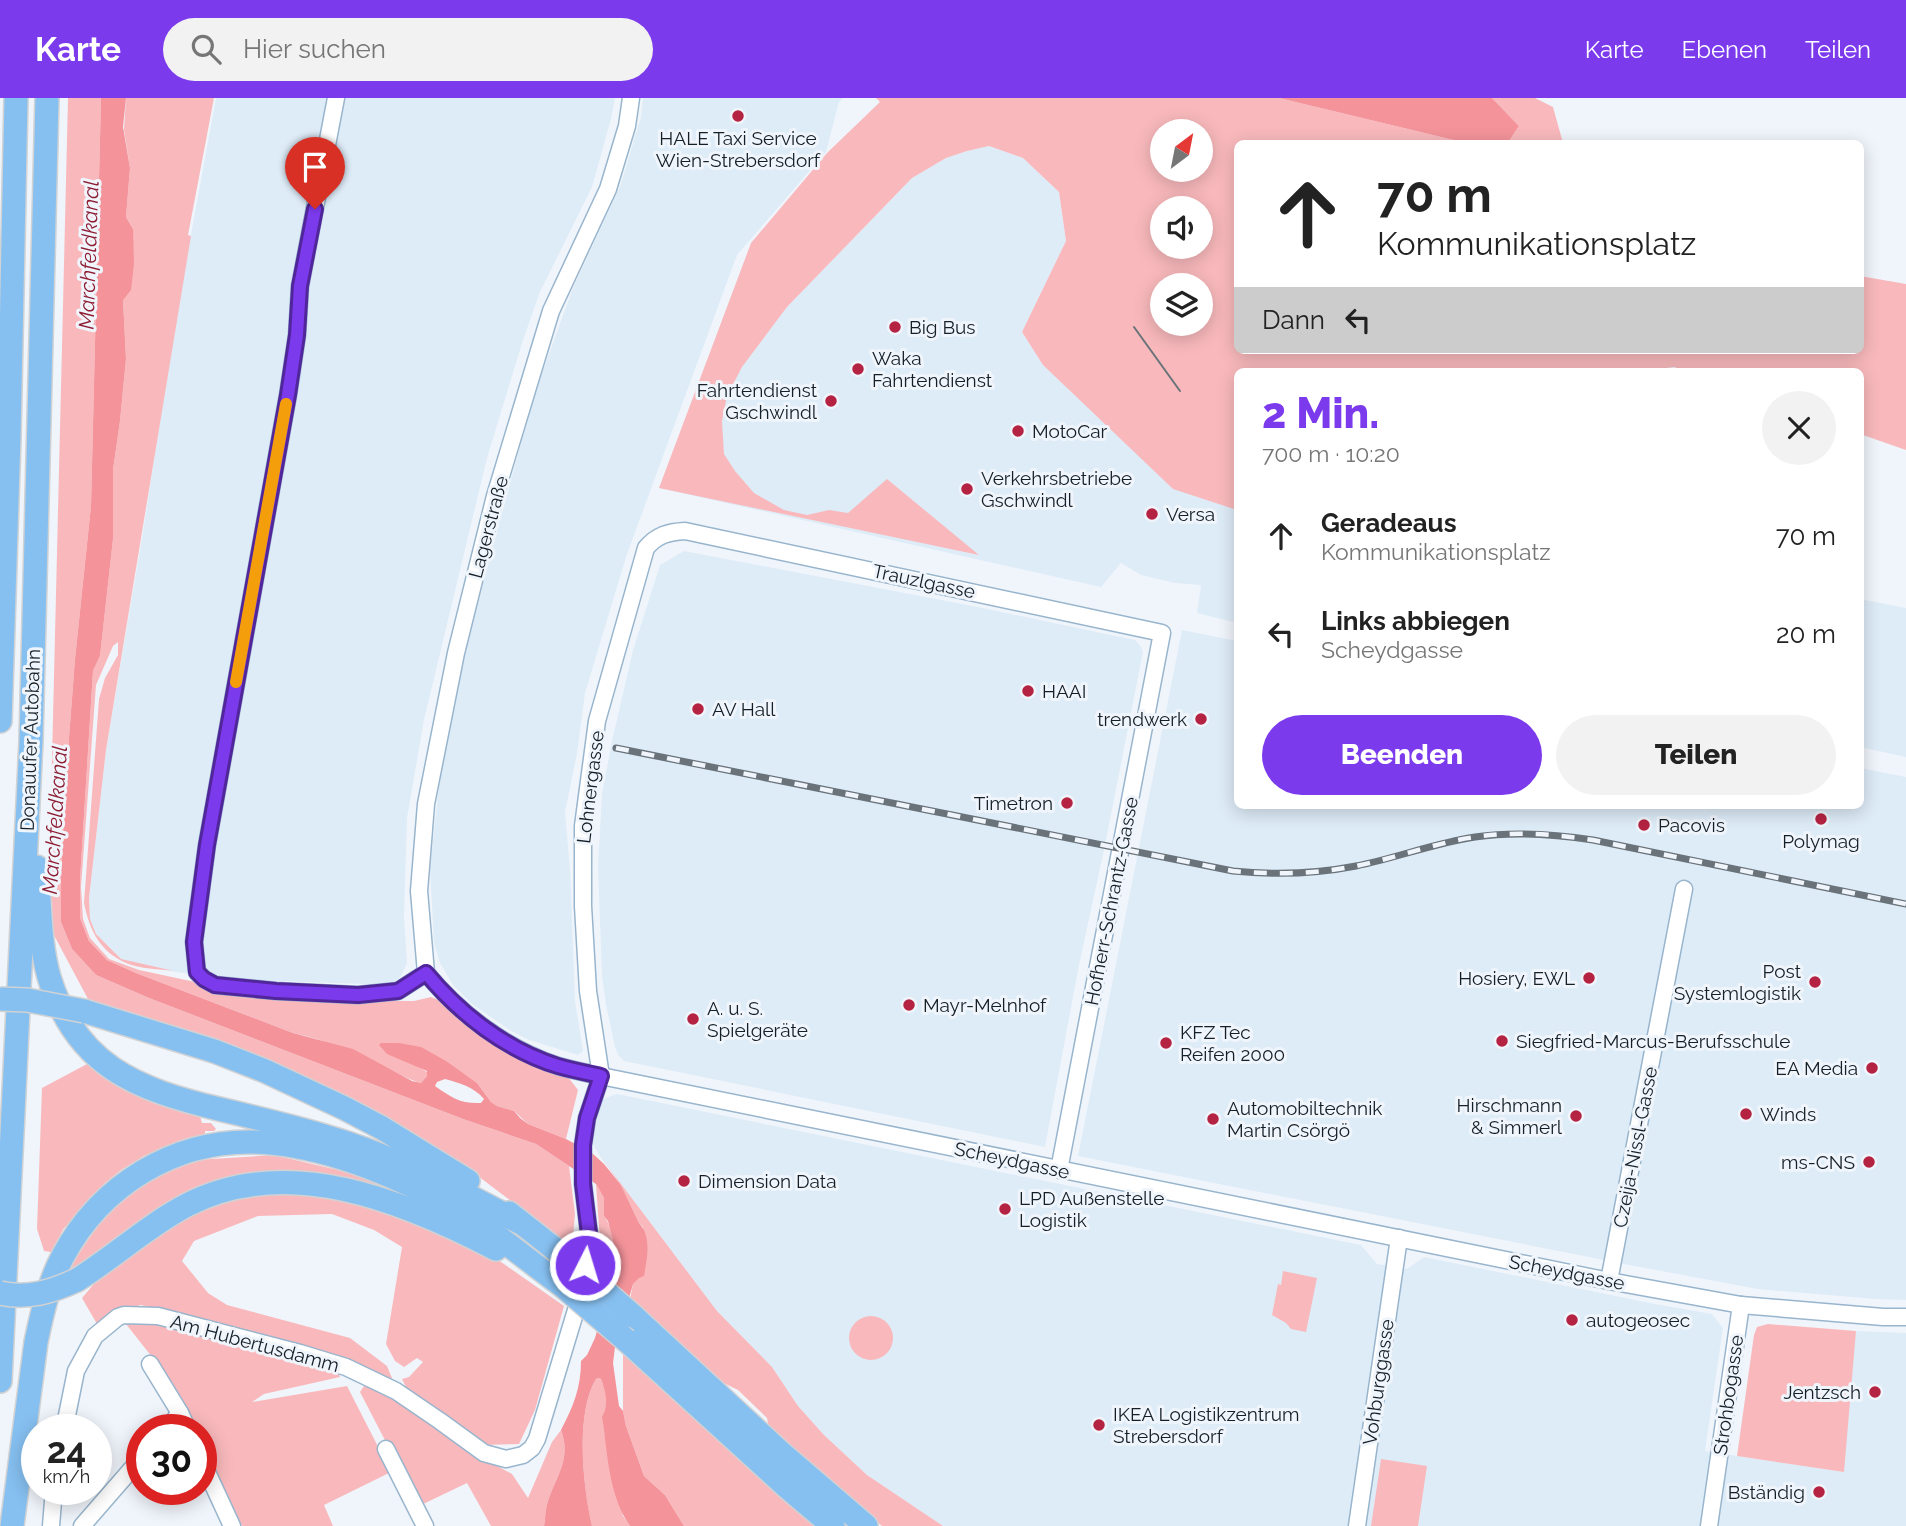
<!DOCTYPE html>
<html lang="de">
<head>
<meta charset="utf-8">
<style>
	body { margin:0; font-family:Raleway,sans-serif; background:#f2f2f2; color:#222; height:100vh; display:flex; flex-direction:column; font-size:26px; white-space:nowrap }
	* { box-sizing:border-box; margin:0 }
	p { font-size:23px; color:#767676 }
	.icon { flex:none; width:38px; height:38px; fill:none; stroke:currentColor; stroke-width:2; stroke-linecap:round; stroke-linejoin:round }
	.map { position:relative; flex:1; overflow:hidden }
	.drawer { position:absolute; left:1234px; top:270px; width:630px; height:441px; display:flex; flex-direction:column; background:#fff; border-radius:10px; box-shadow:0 4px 18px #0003 }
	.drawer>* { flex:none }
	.guide { position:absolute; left:1234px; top:42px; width:630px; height:214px; border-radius:10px; box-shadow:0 4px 18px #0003; background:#fff; color:#222; overflow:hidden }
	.needle { width:46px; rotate:32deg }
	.buttons { position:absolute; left:1150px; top:21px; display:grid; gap:14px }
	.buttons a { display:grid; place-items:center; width:63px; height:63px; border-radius:50%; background:#fff; box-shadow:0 4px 18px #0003; font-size:35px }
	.speed { position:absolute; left:21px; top:1316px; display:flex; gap:14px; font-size:35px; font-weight:700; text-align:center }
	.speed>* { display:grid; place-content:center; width:91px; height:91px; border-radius:50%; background:#fff; box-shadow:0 4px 18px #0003; line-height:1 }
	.speed small { font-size:18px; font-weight:400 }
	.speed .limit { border:10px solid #d22; background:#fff; color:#111 }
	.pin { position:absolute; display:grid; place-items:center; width:60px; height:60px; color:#fff; margin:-72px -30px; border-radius:50% 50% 50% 0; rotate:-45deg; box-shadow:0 0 7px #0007 }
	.pin .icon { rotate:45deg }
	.me { position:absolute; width:77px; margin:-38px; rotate:5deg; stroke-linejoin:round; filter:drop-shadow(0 0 5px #0008) }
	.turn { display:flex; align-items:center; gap:24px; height:147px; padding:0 28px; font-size:32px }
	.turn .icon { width:91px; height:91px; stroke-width:2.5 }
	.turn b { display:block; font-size:49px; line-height:60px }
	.then { display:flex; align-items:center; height:66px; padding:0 28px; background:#0003; gap:14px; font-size:26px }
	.round { display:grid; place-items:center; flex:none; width:74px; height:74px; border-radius:37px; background:#f2f2f2 }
	.head { display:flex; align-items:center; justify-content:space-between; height:119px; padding:0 28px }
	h1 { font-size:42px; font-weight:800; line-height:52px; color:#7c3aed }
	.button { display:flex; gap:14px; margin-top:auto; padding:14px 28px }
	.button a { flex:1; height:80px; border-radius:42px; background:#7c3aed; color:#fff; font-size:28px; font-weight:800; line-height:80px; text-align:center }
	.button a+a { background:#f2f2f2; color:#222 }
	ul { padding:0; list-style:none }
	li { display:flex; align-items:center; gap:21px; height:98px; padding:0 28px }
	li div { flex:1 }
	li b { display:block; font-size:26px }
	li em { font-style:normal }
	header { display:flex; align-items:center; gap:42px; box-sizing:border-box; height:98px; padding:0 35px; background:#7c3aed; color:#fff }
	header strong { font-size:33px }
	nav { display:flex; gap:38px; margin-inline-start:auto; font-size:24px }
	.search { width:490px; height:63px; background:#f2f2f2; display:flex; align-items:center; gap:18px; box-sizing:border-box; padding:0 24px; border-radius:38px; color:#767676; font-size:26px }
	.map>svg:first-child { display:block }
	.built { fill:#deecf8 }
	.green { fill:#f9b9bc; fill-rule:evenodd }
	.water { fill:#f4939a; fill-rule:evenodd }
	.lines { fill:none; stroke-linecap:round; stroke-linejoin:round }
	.minor-casing { stroke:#98b5cd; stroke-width:19 }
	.highway-casing { stroke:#d0d2d4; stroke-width:26 }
	.minor { stroke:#fff; stroke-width:16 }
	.highway { stroke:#86c0f1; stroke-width:23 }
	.tram { stroke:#6a737a; stroke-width:2 }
	.rail-casing { stroke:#6a737a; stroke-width:7 }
	.rail { stroke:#f0f5fb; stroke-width:4.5; stroke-dasharray:13; stroke-linecap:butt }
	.highway-bridge-casing { stroke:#d0d2d4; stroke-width:26; stroke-linecap:butt }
	.highway-bridge { stroke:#86c0f1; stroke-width:23 }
	.route-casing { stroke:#51269a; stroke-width:18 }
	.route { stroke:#7c3aed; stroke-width:12 }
	.slow { stroke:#f59e0b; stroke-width:12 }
	.poi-dot { fill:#b52342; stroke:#f0f5fb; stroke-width:2.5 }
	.labels { text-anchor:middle; stroke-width:6; stroke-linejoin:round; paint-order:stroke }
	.poi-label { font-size:19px; fill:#141f28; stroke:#f0f5fb; text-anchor:start }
	.street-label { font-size:19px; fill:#141f28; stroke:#f0f5fb }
	.water-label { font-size:21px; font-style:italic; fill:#8e1c33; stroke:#f0f5fb }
</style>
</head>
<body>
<header>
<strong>Karte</strong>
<div class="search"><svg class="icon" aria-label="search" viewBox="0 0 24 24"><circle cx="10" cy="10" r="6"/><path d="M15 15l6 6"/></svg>Hier suchen</div>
<nav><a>Karte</a><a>Ebenen</a><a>Teilen</a></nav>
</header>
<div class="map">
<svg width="1906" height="1428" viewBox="0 0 1906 1428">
	<rect width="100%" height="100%" fill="#f0f5fb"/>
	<g class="built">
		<path d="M216 0H615L611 21 592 89 540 194 523 242 487 360 424 622 407 720 404 818 407 865 401 878 390 887 227 881 176 874 130 864 121 862 108 849 96 836 90 821 89 800 106 652 142 440 177 213Z"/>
		<path d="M643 0H843L839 4 826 54 737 157 627 456 585 595 577 656 565 714 570 771 575 903 583 953 578 957 529 942 511 933 472 906 453 887 440 865 434 845 430 770 443 652 463 559 527 323 541 278 573 190 621 86 641 19Z"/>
		<path d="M989 48 1023 60 1059 94 1066 143 1022 234 1043 267 1176 384 1237 403V525L1197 515 1201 487 1175 485 1141 477 1121 465 1101 489 659 390 742 269 787 209 912 80 946 60 967 53Z"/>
		<path d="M684 453 978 509 1135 542 1140 547 1143 554 1104 752 1079 867 1045 1049 624 963 618 957 615 949 606 907 602 878 598 769 602 696 612 643 633 552 660 467Z"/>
		<path d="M1860 501 1906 510V659L1860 649Z"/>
		<path d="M1182 532 1237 543V707H1860V670L1906 679V1202L1875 1201 1758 1191 1629 1167 1078 1058Z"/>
		<path d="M617 996 1361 1147 1377 1166 1407 1171 1424 1159 1655 1206 1712 1216 1723 1230 1705 1353 1843 1374 1856 1233 1906 1235V1428H943L867 1377 824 1337 798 1308 772 1269 717 1213 600 1058 593 1047 595 1015 603 1001Z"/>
	</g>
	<g class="green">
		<path d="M68 0H101L91 408 75 561 65 692 61 780V824L72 851 96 877 149 900 463 1021 536 1046 569 1068 575 1116 572 1149 470 1072 261 962 88 901 48 826Z"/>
		<path d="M126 0H214L188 137 191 138 106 652 89 800 90 821 96 836 121 861 174 873C159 871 140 871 126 865 100 854 89 831 84 805L99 601 105 580 118 557V544L113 548 96 587 81 789 83 821 90 840 109 861 139 872 261 898 358 903H414L431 899 446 905 568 979 578 992 566 1041 528 1026 514 1013 497 1008 491 1004 477 985 465 977 419 969 427 974V978L421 985C409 982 398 975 386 970 358 956 324 941 293 935L136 875 107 862 89 843 80 820V782L93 573 100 558 113 441V372L120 323 126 261 123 202 133 131 126 119 130 70 124 32Z"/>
		<path d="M876 0H1279L1466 45 1237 46V252H1860V178L1906 186V352L1860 336V273H1686L1674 269 1643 273H1237V412L1173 391 1043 267 1022 234 1066 143 1059 94 1023 60 989 48 967 53 946 60 912 80 787 209 742 269 727 298 722 323 724 356 735 373 754 395 784 412 807 417 829 412 848 415 887 381 979 457 659 390 751 145 827 55 880 4ZM1162 33H1200V72H1162ZM1162 110H1200V149H1162ZM1162 187H1200V226H1162Z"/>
		<path d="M1492 0H1535L1553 9 1563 45H1501L1509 43 1519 28Z"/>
		<path d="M87 966 109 981 199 1015 202 1025H211L216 1031 214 1033H205V1036L200 1040 171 1047 144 1058 121 1072 105 1085 81 1116 64 1130 51 1154 44 1153 37 1131 42 990Z"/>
		<path d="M274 1057 372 1080 451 1115 259 1077 99 1154 67 1173 105 1117 147 1082 195 1062Z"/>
		<path d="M600 1058 717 1213 772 1269 798 1308 824 1337 867 1377 943 1428H882L852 1405 769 1331 767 1320 738 1292 711 1279 630 1201 633 1186 639 1179 643 1129 639 1125 621 1087Z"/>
		<path d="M596 1086 604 1100V1118C612 1127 617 1157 615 1170 615 1172 611 1179 610 1181L599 1170 600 1143Z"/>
		<path d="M297 1095 358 1106 415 1125 484 1152 564 1208 535 1312 519 1346 484 1347 408 1293 402 1281 409 1279 423 1264 417 1260 404 1269 395 1263 386 1246 402 1149 374 1132 332 1116 258 1118 194 1143 182 1163 208 1195 227 1207 350 1240 387 1268 392 1280 387 1282 190 1219 141 1207 115 1214 97 1226 82 1200 98 1181 168 1130 204 1110 247 1097Z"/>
		<path d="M1283 1173 1317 1180 1306 1234 1291 1231 1286 1225 1272 1217 1278 1186 1281 1187Z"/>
		<circle cx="871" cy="1240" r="22"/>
		<path d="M138 1221 337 1271 340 1279 264 1296 252 1304 347 1288 391 1374 324 1407 333 1428H242L201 1346V1332H195L152 1259 126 1226Z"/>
		<path d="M1768 1226 1856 1233 1844 1374 1737 1358 1754 1237 1757 1229Z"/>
		<path d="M623 1253 818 1428H684L665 1397 644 1378 626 1328 623 1313Z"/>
		<path d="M599 1280 601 1281C605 1290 607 1300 607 1309 606 1315 602 1318 603 1325 607 1356 616 1387 623 1418L630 1428H592C583 1389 575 1316 596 1281Z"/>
		<path d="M364 1288 375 1289 470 1353 512 1376 528 1400 552 1344 561 1332C573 1364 552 1382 546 1411 545 1417 545 1423 544 1428H491L467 1385 419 1408 360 1294Z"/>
		<path d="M1381 1361 1427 1368 1418 1428H1371Z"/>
	</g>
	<g class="water">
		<path d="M101 0H126L123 29 130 70 126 119 133 131 134 166 131 192 123 202 126 261 120 323 113 372V441L100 558 93 573 80 782V820L89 843 107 862 136 875 293 935 353 951 412 983 421 985 427 978V973L387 956 379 947 381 945H399L421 949 446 963 477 985 491 1004 497 1008 514 1013 520 1020 528 1026 566 1041 592 1055 604 1066 621 1087 639 1125C652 1139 647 1160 644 1178L639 1180 633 1186 615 1249 613 1265 619 1308 623 1313 626 1328 644 1378 665 1397 684 1428H630C608 1396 608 1356 602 1319 609 1308 606 1294 601 1281L599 1280 596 1281C575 1316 583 1389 592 1428H544C545 1423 545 1417 546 1411 552 1382 573 1364 561 1332 573 1309 581 1290 581 1263L587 1257 595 1240 615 1171 613 1142 608 1123 604 1118V1100L596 1086 536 1046 463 1021 149 900 96 877 72 851 61 824V780L65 692 75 561 91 408ZM445 981C460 985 474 989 484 1001L481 1005C461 1006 452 1000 435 988L437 984Z"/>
		<path d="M1279 0H1492L1519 28 1509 43 1501 45H1466Z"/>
	</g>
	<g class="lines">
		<g class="minor-casing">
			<g id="minor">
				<path d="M336 0 300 188 297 237 288 297 207 747 194 844 197 874 204 881 215 887 276 893 358 897 398 893 426 875"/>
				<path d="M426 875C460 916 506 951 558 968 572 972 587 975 601 978L1609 1183 1741 1207 1883 1219H1906"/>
				<path d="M426 875 419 793 426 706 456 555 495 398 551 213 608 91 627 28 631 0"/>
				<path d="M1609 1183 1684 791"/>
				<path d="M150 1266 180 1315 188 1332"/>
				<path d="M64 1332 76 1273 95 1238 118 1219 124 1217 158 1218 300 1255 346 1269 396 1293 440 1323 484 1355 506 1361 523 1357 532 1350 537 1341 576 1212 590 1144 583 1086V1047L587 1020 601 978 588 893 583 808V728L597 623 646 450C657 437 668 434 685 433L1162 535 1059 1072"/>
				<path d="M166 1332 180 1315"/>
				<path d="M386 1351 425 1428"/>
				<path d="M201 1361 232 1428"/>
				<path d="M51 1428 54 1391"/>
				<path d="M82 1428 142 1359"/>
				<path d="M1357 1428 1399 1140"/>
				<path d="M1709 1428 1741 1207"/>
			</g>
		</g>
		<g class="highway-casing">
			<g id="highway">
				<path d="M0 623 9 338 16 0"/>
				<path d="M37 769C40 805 39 844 49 879 76 968 136 991 219 1011 253 1019 287 1027 321 1037 393 1057 453 1090 519 1124"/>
				<path d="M84 913 214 953 265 973 344 1010 382 1030 468 1083"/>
				<path d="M509 1115 570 1163"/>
				<path d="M77 1182C114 1159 147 1128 187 1107 287 1055 404 1103 496 1151"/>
				<path d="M633 1218 780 1354 866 1428"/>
				<path d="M626 1242 787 1389 833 1428"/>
				<path d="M0 1283 31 643 47 0"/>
				<path d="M12 1428 36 1244C42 1215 49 1184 63 1158 101 1087 174 1042 254 1044 320 1046 388 1074 446 1105 488 1128 524 1160 563 1188"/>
			</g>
		</g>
		<use href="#minor" class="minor"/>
		<use href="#highway" class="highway"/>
		<path class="tram" d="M1134 229 1180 293"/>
		<g class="rail-casing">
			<path id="rail" d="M616 650 1233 773C1274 777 1315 776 1356 768 1396 760 1435 745 1475 739 1515 733 1554 736 1593 742L1906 806"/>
		</g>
		<use href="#rail" class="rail"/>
		<g class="highway-bridge-casing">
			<g id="highway-bridge">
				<path d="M0 901 27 902 84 913"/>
				<path d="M570 1163 633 1218"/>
				<path d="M563 1188 626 1242"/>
				<path d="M0 1195C28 1201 51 1194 77 1182"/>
			</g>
		</g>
		<use href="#highway-bridge" class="highway-bridge"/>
	</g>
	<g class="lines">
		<g class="route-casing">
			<path id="route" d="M315 111 300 188 297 237 288 297 207 747 194 844 197 874 204 881 215 887 276 893 358 897 398 893 426 875C460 916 506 952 558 968 572 972 587 975 601 978L587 1020 583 1047V1086L590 1144 585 1167"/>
		</g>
		<use href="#route" class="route"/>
		<path class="slow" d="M236 584 286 306"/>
	</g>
	<g class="poi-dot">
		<circle cx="738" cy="18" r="7"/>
		<circle cx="895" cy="229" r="7"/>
		<circle cx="858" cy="271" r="7"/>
		<circle cx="831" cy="303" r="7"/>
		<circle cx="1018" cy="333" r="7"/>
		<circle cx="967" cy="391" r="7"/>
		<circle cx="1152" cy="416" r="7"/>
		<circle cx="1028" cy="593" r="7"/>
		<circle cx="698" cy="611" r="7"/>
		<circle cx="1201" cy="621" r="7"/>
		<circle cx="1067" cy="705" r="7"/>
		<circle cx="1821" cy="721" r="7"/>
		<circle cx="1644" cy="727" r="7"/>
		<circle cx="1589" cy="880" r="7"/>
		<circle cx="1815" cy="884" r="7"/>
		<circle cx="909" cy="907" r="7"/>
		<circle cx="693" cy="921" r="7"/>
		<circle cx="1502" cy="943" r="7"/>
		<circle cx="1166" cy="945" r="7"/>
		<circle cx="1872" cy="970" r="7"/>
		<circle cx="1746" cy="1016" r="7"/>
		<circle cx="1576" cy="1018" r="7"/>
		<circle cx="1213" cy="1021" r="7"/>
		<circle cx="1869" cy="1064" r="7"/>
		<circle cx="684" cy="1083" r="7"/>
		<circle cx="1005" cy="1111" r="7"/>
		<circle cx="1572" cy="1222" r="7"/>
		<circle cx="1875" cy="1294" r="7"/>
		<circle cx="1099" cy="1327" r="7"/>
		<circle cx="1819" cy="1394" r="7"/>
	</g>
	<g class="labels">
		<g class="poi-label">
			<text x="738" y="47" text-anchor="middle">HALE Taxi Service<tspan x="738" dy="22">Wien-Strebersdorf</tspan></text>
			<text x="909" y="236">Big Bus</text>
			<text x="872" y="267">Waka<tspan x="872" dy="22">Fahrtendienst</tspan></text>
			<text x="817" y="299" text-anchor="end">Fahrtendienst<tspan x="817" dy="22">Gschwindl</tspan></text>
			<text x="1032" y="340">MotoCar</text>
			<text x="981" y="387">Verkehrsbetriebe<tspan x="981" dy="22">Gschwindl</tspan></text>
			<text x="1166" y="423">Versa</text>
			<text x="1042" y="600">HAAI</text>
			<text x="712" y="618">AV Hall</text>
			<text x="1187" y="628" text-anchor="end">trendwerk</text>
			<text x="1053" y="712" text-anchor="end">Timetron</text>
			<text x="1658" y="734">Pacovis</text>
			<text x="1821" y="750" text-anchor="middle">Polymag</text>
			<text x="1801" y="880" text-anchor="end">Post<tspan x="1801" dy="22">Systemlogistik</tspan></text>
			<text x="1575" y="887" text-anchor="end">Hosiery, EWL</text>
			<text x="923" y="914">Mayr-Melnhof</text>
			<text x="707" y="917">A. u. S.<tspan x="707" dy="22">Spielgeräte</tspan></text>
			<text x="1180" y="941">KFZ Tec<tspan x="1180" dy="22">Reifen 2000</tspan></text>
			<text x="1516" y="950">Siegfried-Marcus-Berufsschule</text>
			<text x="1858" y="977" text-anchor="end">EA Media</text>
			<text x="1562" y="1014" text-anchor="end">Hirschmann<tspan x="1562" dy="22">&amp; Simmerl</tspan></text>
			<text x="1227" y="1017">Automobiltechnik<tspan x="1227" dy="22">Martin Csörgö</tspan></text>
			<text x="1760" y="1023">Winds</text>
			<text x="1855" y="1071" text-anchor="end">ms-CNS</text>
			<text x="698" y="1090">Dimension Data</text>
			<text x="1019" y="1107">LPD Außenstelle<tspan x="1019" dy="22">Logistik</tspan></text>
			<text x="1586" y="1229">autogeosec</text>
			<text x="1861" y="1301" text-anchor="end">Jentzsch</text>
			<text x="1113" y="1323">IKEA Logistikzentrum<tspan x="1113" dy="22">Strebersdorf</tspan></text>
			<text x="1805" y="1401" text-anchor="end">Bständig</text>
		</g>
		<g class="street-label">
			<text transform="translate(488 429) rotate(-75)" y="7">Lagerstraße</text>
			<text transform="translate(924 483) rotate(12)" y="7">Trauzlgasse</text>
			<text transform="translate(30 642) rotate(-88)" y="7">Donauufer Autobahn</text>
			<text transform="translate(590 689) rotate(-83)" y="7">Lohnergasse</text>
			<text transform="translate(1111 803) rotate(-79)" y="7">Hofherr-Schrantz-Gasse</text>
			<text transform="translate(1635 1049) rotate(-79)" y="7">Czeija-Nissl-Gasse</text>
			<text transform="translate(1012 1062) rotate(12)" y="7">Scheydgasse</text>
			<text transform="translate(1567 1174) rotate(11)" y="7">Scheydgasse</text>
			<text transform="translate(255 1245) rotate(15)" y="7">Am Hubertusdamm</text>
			<text transform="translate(1378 1284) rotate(-82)" y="7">Vohburggasse</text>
			<text transform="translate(1728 1297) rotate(-82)" y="7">Strohbogasse</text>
		</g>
		<g class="water-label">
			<text transform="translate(89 157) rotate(-88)" y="7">Marchfeldkanal</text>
			<text transform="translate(55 722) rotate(-86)" y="7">Marchfeldkanal</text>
		</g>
	</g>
</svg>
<div class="buttons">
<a><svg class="needle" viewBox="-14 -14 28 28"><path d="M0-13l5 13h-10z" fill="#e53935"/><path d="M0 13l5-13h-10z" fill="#767676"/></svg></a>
<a><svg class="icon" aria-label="sound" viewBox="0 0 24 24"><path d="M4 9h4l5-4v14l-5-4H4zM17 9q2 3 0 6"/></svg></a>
<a><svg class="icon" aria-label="layers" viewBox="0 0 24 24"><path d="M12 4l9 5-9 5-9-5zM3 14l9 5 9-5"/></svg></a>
</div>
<div class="speed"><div>24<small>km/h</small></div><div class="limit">30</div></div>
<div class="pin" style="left:315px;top:111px;background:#d93025"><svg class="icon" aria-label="arrive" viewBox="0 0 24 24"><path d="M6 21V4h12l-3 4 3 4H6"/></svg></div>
<svg class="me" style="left:585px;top:1167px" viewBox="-20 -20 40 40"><circle r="17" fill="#7c3aed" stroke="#fff" stroke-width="3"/><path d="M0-11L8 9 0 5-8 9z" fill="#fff"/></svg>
<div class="guide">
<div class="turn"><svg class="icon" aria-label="ahead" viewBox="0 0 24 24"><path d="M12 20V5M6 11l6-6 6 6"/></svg><div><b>70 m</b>Kommunikationsplatz</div></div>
<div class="then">Dann<svg class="icon" aria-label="left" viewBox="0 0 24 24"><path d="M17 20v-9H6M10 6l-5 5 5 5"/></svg></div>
</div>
<section class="drawer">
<div class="head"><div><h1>2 Min.</h1><p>700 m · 10:20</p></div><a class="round"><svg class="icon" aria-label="close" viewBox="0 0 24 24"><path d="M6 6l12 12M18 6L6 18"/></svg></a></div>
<ul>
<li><svg class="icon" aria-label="ahead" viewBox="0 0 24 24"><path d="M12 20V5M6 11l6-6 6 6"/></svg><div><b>Geradeaus</b><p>Kommunikationsplatz</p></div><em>70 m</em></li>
<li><svg class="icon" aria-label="left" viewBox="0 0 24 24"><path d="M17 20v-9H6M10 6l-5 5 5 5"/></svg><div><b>Links abbiegen</b><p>Scheydgasse</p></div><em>20 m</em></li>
</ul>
<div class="button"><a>Beenden</a><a>Teilen</a></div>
</section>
</div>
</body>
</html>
